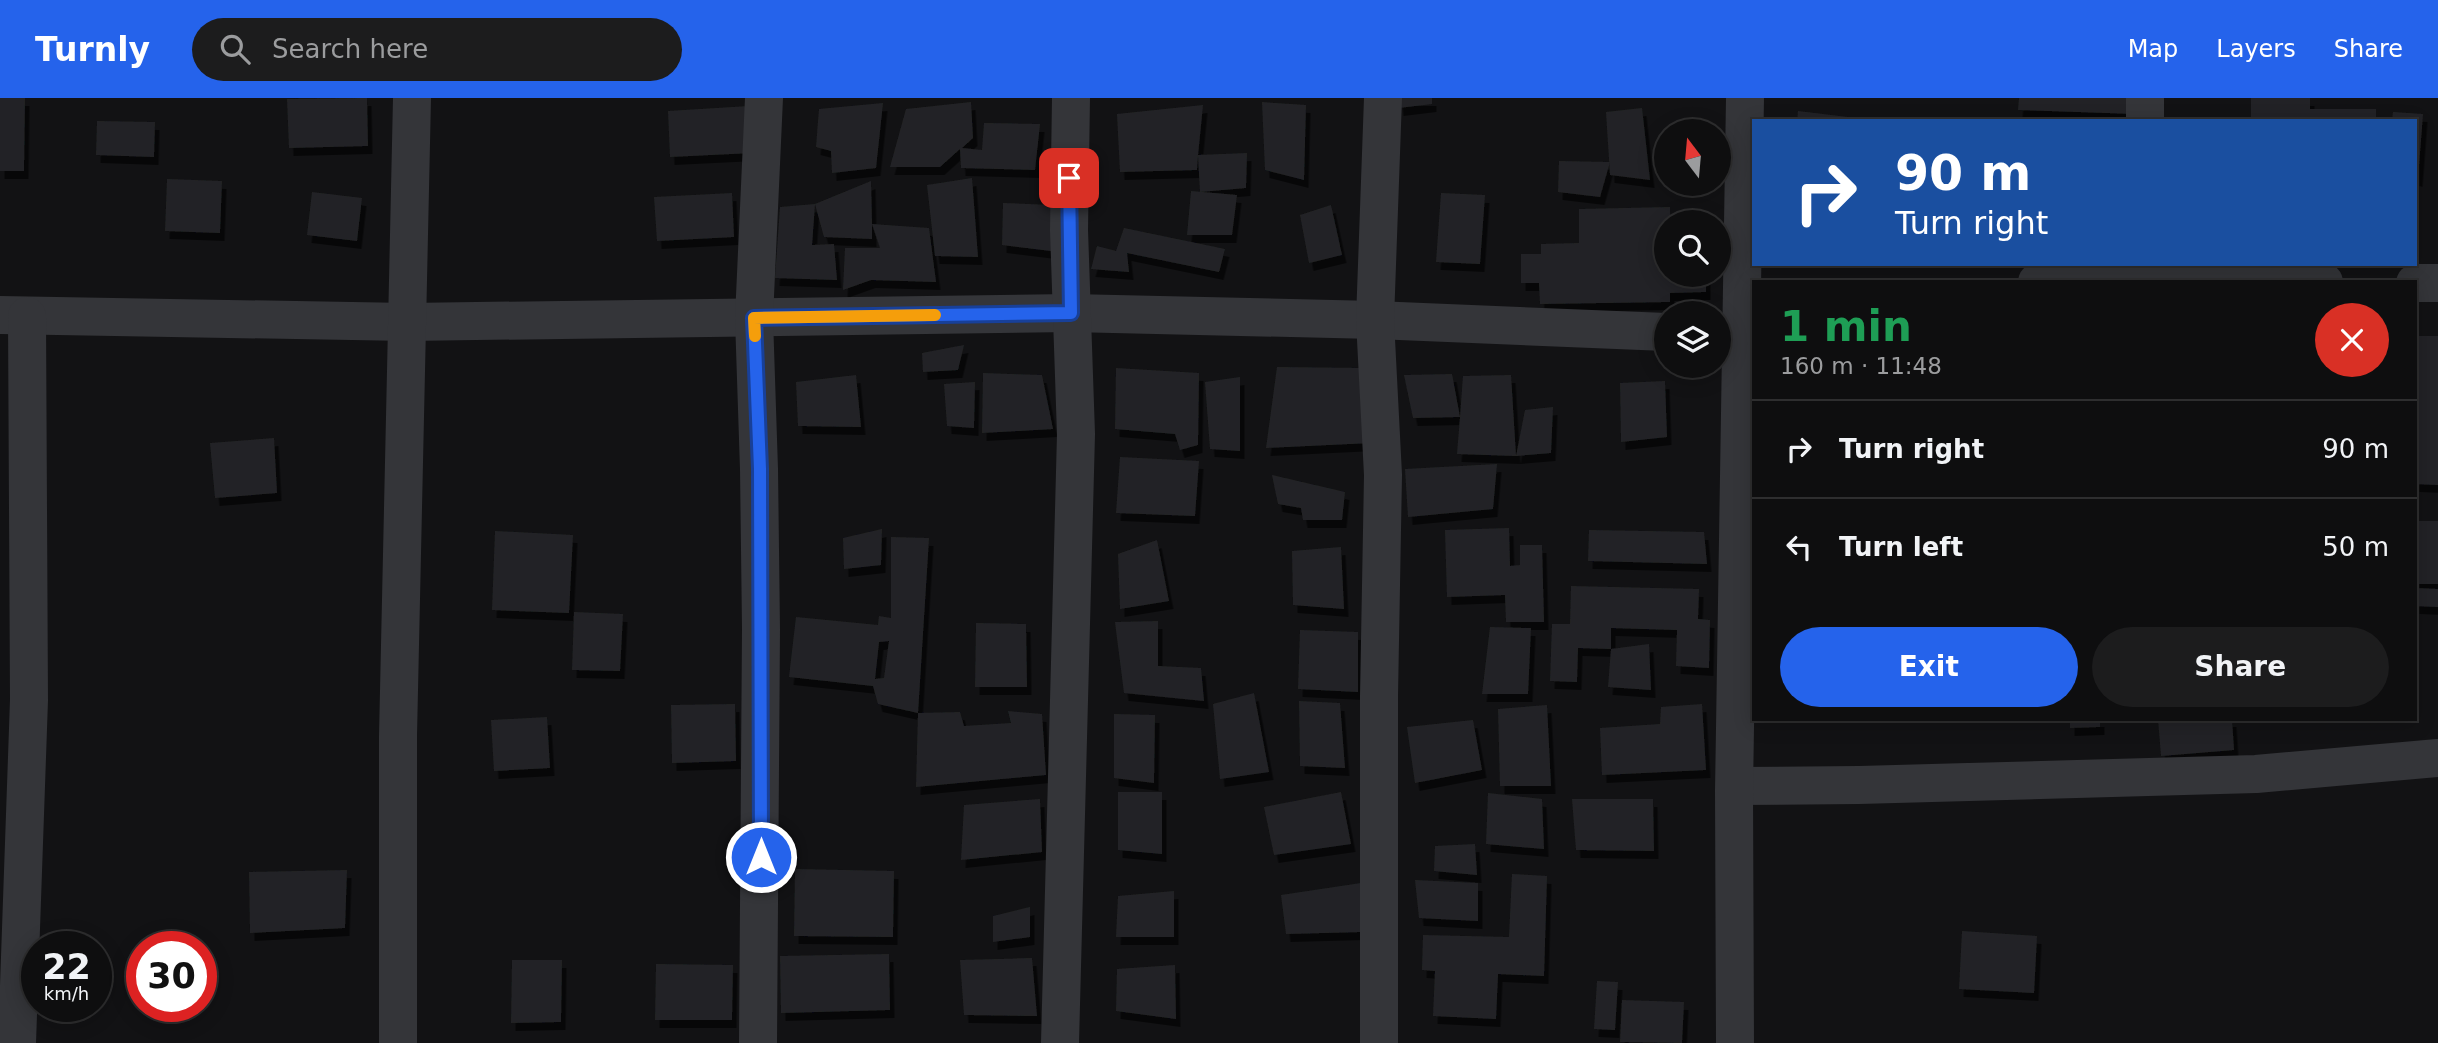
<!DOCTYPE html>
<html lang="en">
<head>
<meta charset="utf-8">
<style>
	body { margin:0; font-family:"DejaVu Sans",sans-serif; background:#1c1c1d; color:#f1f3f6; height:100vh; display:flex; flex-direction:column; font-size:26px; white-space:nowrap }
	* { box-sizing:border-box; margin:0 }
	p { font-size:23px; color:#9b9c9e }
	.icon { flex:none; width:38px; height:38px; fill:none; stroke:currentColor; stroke-width:2; stroke-linecap:round; stroke-linejoin:round }
	.map { position:relative; flex:1; overflow:hidden }
	.panel { position:absolute; left:1752px; top:182px; width:665px; height:441px; display:flex; flex-direction:column; background:#0e0e0f; border-radius:0px; box-shadow:0 4px 18px #0003,0 0 0 2px #2e2e2f }
	.panel>* { flex:none }
	.guide { position:absolute; left:1752px; top:21px; width:665px; height:147px; border-radius:0px; box-shadow:0 4px 18px #0003,0 0 0 2px #2e2e2f; background:#1a4fa0; color:#fff; overflow:hidden }
	.needle { width:46px; rotate:344deg }
	.buttons { position:absolute; left:1654px; top:21px; display:grid; gap:14px }
	.buttons a { display:grid; place-items:center; width:77px; height:77px; border-radius:50%; background:#0e0e0f; box-shadow:0 4px 18px #0003,0 0 0 2px #2e2e2f; font-size:35px }
	.speed { position:absolute; left:21px; top:833px; display:flex; gap:14px; font-size:35px; font-weight:700; text-align:center }
	.speed>* { display:grid; place-content:center; width:91px; height:91px; border-radius:50%; background:#0e0e0f; box-shadow:0 4px 18px #0003,0 0 0 2px #2e2e2f; line-height:1 }
	.speed small { font-size:18px; font-weight:400 }
	.speed .limit { border:10px solid #d22; background:#fff; color:#111 }
	.pin { position:absolute; display:grid; place-items:center; width:60px; height:60px; color:#fff; margin:-30px; border-radius:14px; box-shadow:0 4px 10px #0006 }
	.me { position:absolute; width:77px; margin:-38px; rotate:0deg; stroke-linejoin:round; filter:drop-shadow(0 0 5px #0008) }
	.turn { display:flex; align-items:center; gap:24px; height:147px; padding:0 28px; font-size:32px }
	.turn .icon { width:91px; height:91px; stroke-width:2.5 }
	.turn b { display:block; font-size:49px; line-height:60px }
	.round { display:grid; place-items:center; flex:none; width:74px; height:74px; border-radius:37px; background:#1c1c1d }
	.summary { display:flex; align-items:center; justify-content:space-between; height:119px; padding:0 28px }
	h1 { font-size:42px; font-weight:600; line-height:52px; color:#1e9e55 }
	.button { display:flex; gap:14px; margin-top:auto; padding:14px 28px }
	.button a { flex:1; height:80px; border-radius:42px; background:#2563eb; color:#fff; font-size:28px; font-weight:600; line-height:80px; text-align:center }
	.button a+a { background:#1c1c1d; color:#f1f3f6 }
	ul { padding:0; list-style:none }
	li { display:flex; align-items:center; gap:21px; height:98px; padding:0 28px; border-top:2px solid #2e2e2f }
	li div { flex:1 }
	li b { display:block; font-size:26px }
	li em { font-style:normal }
	header { display:flex; align-items:center; gap:42px; box-sizing:border-box; height:98px; padding:0 35px; background:#2563eb; color:#fff }
	header strong { font-size:33px }
	nav { display:flex; gap:38px; margin-inline-start:auto; font-size:24px }
	.search { width:490px; height:63px; background:#1c1c1d; display:flex; align-items:center; gap:18px; box-sizing:border-box; padding:0 24px; border-radius:38px; color:#9b9c9e; font-size:26px }
	.map>svg:first-child { display:block }
	.building { fill:#222325; fill-rule:evenodd; filter:url(#shadow) }
	.lines { fill:none; stroke-linecap:round; stroke-linejoin:round }
	.minor { stroke:#343539; stroke-width:38 }
	.route-casing { stroke:#184099; stroke-width:18 }
	.route { stroke:#2563eb; stroke-width:12 }
	.slow { stroke:#f59e0b; stroke-width:12 }
</style>
</head>
<body>
<header>
<strong>Turnly</strong>
<div class="search"><svg class="icon" aria-label="search" viewBox="0 0 24 24"><circle cx="10" cy="10" r="6"/><path d="M15 15l6 6"/></svg>Search here</div>
<nav><a>Map</a><a>Layers</a><a>Share</a></nav>
</header>
<div class="map">
<svg width="2438" height="945" viewBox="0 0 2438 945">
	<defs>
		<filter id="shadow"><feDropShadow dx="4.5" dy="8" stdDeviation="0" flood-color="#0009"/></filter>
	</defs>
	<rect width="100%" height="100%" fill="#121214"/>
	<g class="building">
		<path d="M0 0H25L24 73H0Z"/>
		<path d="M367 0 368 48 289 50 287 1Z"/>
		<path d="M1398 0H1432V6L1399 10Z"/>
		<path d="M2019 0H2136L2135 16 2018 12Z"/>
		<path d="M2251 0H2310V11H2376V23H2251Z"/>
		<path d="M971 4 973 40 962 50 982 52 984 25 1040 26 1035 72 961 70 960 51 940 69H890L906 11Z"/>
		<path d="M1262 4 1306 7 1304 82 1265 72Z"/>
		<path d="M883 5 876 70 832 75 831 53 816 49 819 11Z"/>
		<path d="M1203 7 1198 57 1247 55 1246 90 1200 94 1198 57 1197 72 1120 74 1117 16Z"/>
		<path d="M749 8 752 55 670 59 668 13Z"/>
		<path d="M1642 10 1650 82 1610 77 1606 14Z"/>
		<path d="M1798 13 1848 19V23H1797Z"/>
		<path d="M2393 14 2423 16 2418 81 2415 80V23H2392Z"/>
		<path d="M97 23 155 24 154 59 96 57Z"/>
		<path d="M1559 63 1610 64 1600 99 1558 94Z"/>
		<path d="M972 80 978 159 935 158 927 87Z"/>
		<path d="M167 81 222 83 220 135 165 133Z"/>
		<path d="M871 83 872 126 929 130 936 184 871 182 843 192 845 150H880L872 126V141L824 139 815 106Z"/>
		<path d="M1191 93 1237 97 1232 137H1187Z"/>
		<path d="M312 94 362 100 357 143 307 137Z"/>
		<path d="M732 95 734 139 657 143 654 99Z"/>
		<path d="M1441 95 1485 97 1480 166 1436 164Z"/>
		<path d="M1003 105 1052 107 1051 153 1002 147Z"/>
		<path d="M815 106 812 147 834 146 837 182 775 180 780 109Z"/>
		<path d="M1331 107 1342 157 1309 165 1300 117Z"/>
		<path d="M1670 109V124H1666V177H1706V194L1670 195V204L1540 206 1539 185H1521V156H1541V146L1579 145V111Z"/>
		<path d="M1124 130 1225 151 1219 174 1127 155 1129 174 1091 171 1097 148 1116 153Z"/>
		<path d="M2415 238H2438V387L2415 386Z"/>
		<path d="M964 247 958 272 923 274 922 255Z"/>
		<path d="M1277 269 1364 270 1371 345 1266 350Z"/>
		<path d="M1116 270 1199 275 1198 347 1180 352 1175 336 1115 331Z"/>
		<path d="M983 275 1042 277 1053 331 982 335Z"/>
		<path d="M1452 276 1460 319 1463 278 1511 277 1516 358 1457 356 1460 319 1413 320 1404 277Z"/>
		<path d="M856 277 861 329 798 328 796 284Z"/>
		<path d="M1240 279V353L1210 351 1205 284Z"/>
		<path d="M1665 283 1667 339 1621 344 1620 285Z"/>
		<path d="M975 284 974 330 947 328 944 286Z"/>
		<path d="M1553 309 1551 355 1516 358 1525 312Z"/>
		<path d="M274 340 277 395 215 400 210 345Z"/>
		<path d="M1120 359 1199 363 1195 418 1116 415Z"/>
		<path d="M1497 366 1493 411 1408 419 1405 371Z"/>
		<path d="M1272 377 1345 394 1342 422H1303L1301 410 1278 406Z"/>
		<rect x="2415" y="423" width="23" height="63"/>
		<path d="M1509 430 1510 468 1520 467V447H1542L1544 524H1506L1505 497 1447 499 1445 432Z"/>
		<path d="M882 431 881 467 844 471 843 440Z"/>
		<path d="M1589 432 1704 434 1707 466 1588 463Z"/>
		<path d="M495 433 573 437 569 515 492 512Z"/>
		<path d="M891 439 929 440 918 615 878 606 873 588 789 579 796 519 878 527 879 518 891 520ZM889 543 884 580 875 581 879 544Z"/>
		<path d="M1157 442 1169 503 1120 511 1118 456Z"/>
		<path d="M1341 449 1344 511 1293 507 1292 453Z"/>
		<path d="M1571 488 1699 491 1698 521 1710 522 1709 570 1676 568 1677 532 1611 530V551L1649 546 1651 592 1608 589 1611 551 1578 550 1577 584 1550 583 1552 526H1570Z"/>
		<path d="M2415 490 2438 491V509L2415 508Z"/>
		<path d="M574 514 623 516 620 573 572 572Z"/>
		<path d="M1158 523V568L1201 570 1204 603 1124 595 1115 524Z"/>
		<path d="M976 525 1026 526 1027 589H975Z"/>
		<path d="M1490 529 1531 530 1528 596H1482Z"/>
		<path d="M1300 532 1358 534V594L1298 591Z"/>
		<path d="M1254 595 1269 674 1220 681 1213 606Z"/>
		<path d="M1299 603 1340 605 1345 670 1300 668Z"/>
		<path d="M735 606 736 663 672 665 671 607Z"/>
		<path d="M1702 606 1706 672 1602 677 1600 630 1660 626 1661 609Z"/>
		<path d="M1547 607 1551 688H1500L1498 611Z"/>
		<path d="M1008 613 1042 616 1046 677 916 689 918 615 960 614 964 628 1011 625Z"/>
		<path d="M1114 616 1155 617 1154 685 1114 680Z"/>
		<path d="M547 619 550 670 494 673 491 622Z"/>
		<path d="M2070 621H2100V629L2070 630Z"/>
		<path d="M2158 621H2232L2234 652 2161 658Z"/>
		<path d="M1473 622 1482 672 1415 685 1407 629Z"/>
		<path d="M1118 694H1162V756L1118 752Z"/>
		<path d="M1341 694 1351 746 1274 757 1264 709Z"/>
		<path d="M1488 695 1542 701 1544 751 1486 746Z"/>
		<path d="M1040 701 1042 754 961 762 964 707Z"/>
		<path d="M1572 701H1653L1654 753 1576 752Z"/>
		<path d="M1475 746 1477 777 1434 773 1435 748Z"/>
		<path d="M795 771 894 773 893 839 794 838Z"/>
		<path d="M347 772 345 830 250 835 249 774Z"/>
		<path d="M1512 776 1547 778 1544 878 1498 876 1496 921 1433 918 1435 873 1422 872 1423 837 1509 839Z"/>
		<path d="M1415 782 1478 785V823L1419 820Z"/>
		<path d="M1361 785 1362 834 1286 836 1281 797Z"/>
		<path d="M1174 793V839H1116L1118 798Z"/>
		<path d="M1030 809V839L993 844V818Z"/>
		<path d="M1962 833 2037 838 2034 895 1959 891Z"/>
		<path d="M889 856 890 912 781 915 780 858Z"/>
		<path d="M1032 860 1037 918 964 917 960 862Z"/>
		<path d="M512 862H562L561 924 511 925Z"/>
		<path d="M656 866 733 867 732 922H655Z"/>
		<path d="M1175 867 1176 921 1116 913 1117 871Z"/>
		<path d="M1597 883 1618 884 1615 932 1594 931Z"/>
		<path d="M1622 902 1684 904 1682 945 1620 944Z"/>
	</g>
	<g class="lines">
		<g class="minor">
			<path d="M2145 0V23"/>
			<path d="M2037 184 2147 182 2324 184"/>
			<path d="M2415 185H2438"/>
			<path d="M0 217 408 224 1071 215 1375 222 1666 234"/>
			<path d="M1735 688 1859 687 2256 676 2438 660"/>
			<path d="M17 945 29 602 27 218"/>
			<path d="M398 945V638L412 0"/>
			<path d="M758 945 761 531 759 371 754 220 764 0"/>
			<path d="M1060 945 1076 336 1069 132 1071 0"/>
			<path d="M1379 945V598L1383 377 1375 222 1383 0"/>
			<path d="M1735 945 1734 693 1745 0"/>
		</g>
	</g>
	<g class="lines">
		<g class="route-casing">
			<path id="route" d="M761 759 760 371 754 220 1071 215 1069 80"/>
		</g>
		<use href="#route" class="route"/>
		<path class="slow" d="M755 238 754 220 935 217"/>
	</g>
</svg>
<div class="buttons">
<a><svg class="needle" viewBox="-14 -14 28 28"><path d="M0-13l5 13h-10z" fill="#e53935"/><path d="M0 13l5-13h-10z" fill="#9b9c9e"/></svg></a>
<a><svg class="icon" aria-label="search" viewBox="0 0 24 24"><circle cx="10" cy="10" r="6"/><path d="M15 15l6 6"/></svg></a>
<a><svg class="icon" aria-label="layers" viewBox="0 0 24 24"><path d="M12 4l9 5-9 5-9-5zM3 14l9 5 9-5"/></svg></a>
</div>
<div class="speed"><div>22<small>km/h</small></div><div class="limit">30</div></div>
<div class="pin" style="left:1069px;top:80px;background:#d93025"><svg class="icon" aria-label="arrive" viewBox="0 0 24 24"><path d="M6 21V4h12l-3 4 3 4H6"/></svg></div>
<svg class="me" style="left:761px;top:759px" viewBox="-20 -20 40 40"><circle r="17" fill="#2563eb" stroke="#fff" stroke-width="3"/><path d="M0-11L8 9 0 5-8 9z" fill="#fff"/></svg>
<div class="guide">
<div class="turn"><svg class="icon" aria-label="right" viewBox="0 0 24 24"><path d="M7 20v-9h11M14 6l5 5-5 5"/></svg><div><b>90 m</b>Turn right</div></div>
</div>
<section class="panel">
<div class="summary"><div><h1>1 min</h1><p>160 m · 11:48</p></div><a class="round" style="background:#d93025;color:#fff"><svg class="icon" aria-label="close" viewBox="0 0 24 24"><path d="M6 6l12 12M18 6L6 18"/></svg></a></div>
<ul>
<li><svg class="icon" aria-label="right" viewBox="0 0 24 24"><path d="M7 20v-9h11M14 6l5 5-5 5"/></svg><div><b>Turn right</b></div><em>90 m</em></li>
<li><svg class="icon" aria-label="left" viewBox="0 0 24 24"><path d="M17 20v-9H6M10 6l-5 5 5 5"/></svg><div><b>Turn left</b></div><em>50 m</em></li>
</ul>
<div class="button"><a>Exit</a><a>Share</a></div>
</section>
</div>
</body>
</html>
